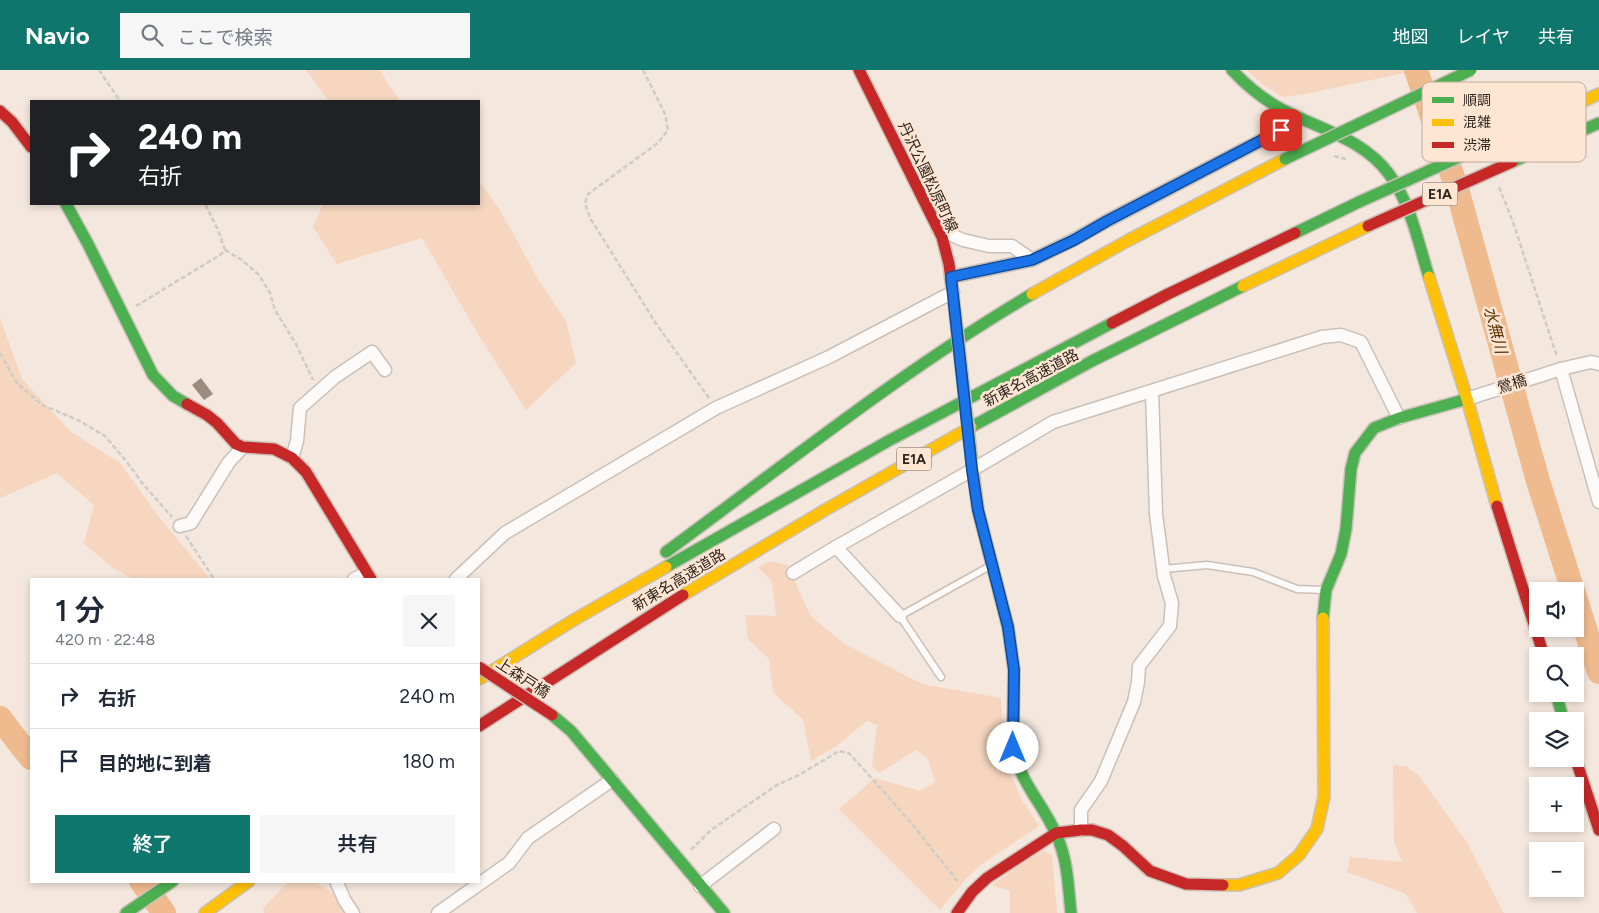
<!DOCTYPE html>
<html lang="ja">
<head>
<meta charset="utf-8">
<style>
	body { margin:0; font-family:Figtree,"Noto Sans JP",sans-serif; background:#f6f6f7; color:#1f2937; height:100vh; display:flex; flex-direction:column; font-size:19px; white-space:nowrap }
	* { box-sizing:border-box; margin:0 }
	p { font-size:16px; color:#747a83 }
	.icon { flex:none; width:28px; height:28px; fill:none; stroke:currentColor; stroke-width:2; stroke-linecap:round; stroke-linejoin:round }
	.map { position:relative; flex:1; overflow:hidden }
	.details { position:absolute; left:30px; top:508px; width:450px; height:305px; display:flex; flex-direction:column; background:#fff; border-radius:0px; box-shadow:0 2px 8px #0003 }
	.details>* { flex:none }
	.banner { position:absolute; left:30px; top:30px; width:450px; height:105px; border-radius:0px; box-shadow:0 2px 8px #0003; background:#202124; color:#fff; overflow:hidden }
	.tools { position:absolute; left:1529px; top:512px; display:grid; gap:10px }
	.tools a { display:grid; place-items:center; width:55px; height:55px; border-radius:0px; background:#fff; box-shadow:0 2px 8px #0003; font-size:25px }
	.pin { position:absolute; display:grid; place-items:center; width:42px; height:42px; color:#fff; margin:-21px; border-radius:10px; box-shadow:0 2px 8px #0006 }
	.me { position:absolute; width:55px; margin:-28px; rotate:0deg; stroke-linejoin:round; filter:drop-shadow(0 0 4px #0008) }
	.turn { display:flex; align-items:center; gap:18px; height:105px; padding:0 25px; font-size:22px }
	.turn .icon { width:65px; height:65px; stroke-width:2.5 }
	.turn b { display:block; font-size:35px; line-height:42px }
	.round { display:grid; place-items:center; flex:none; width:52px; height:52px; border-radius:0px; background:#f6f6f7 }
	.head { display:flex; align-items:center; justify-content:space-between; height:85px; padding:0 25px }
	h1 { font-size:30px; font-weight:600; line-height:38px }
	.button { display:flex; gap:10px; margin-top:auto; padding:10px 25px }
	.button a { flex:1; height:58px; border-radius:0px; background:#0f766e; color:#fff; font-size:20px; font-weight:600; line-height:58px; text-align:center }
	.button a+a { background:#f6f6f7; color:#1f2937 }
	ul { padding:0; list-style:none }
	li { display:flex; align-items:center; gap:15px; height:65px; padding:0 25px; border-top:1px solid #e0e1e3 }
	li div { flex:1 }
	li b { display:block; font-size:19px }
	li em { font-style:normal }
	header { display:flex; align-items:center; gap:30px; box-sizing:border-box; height:70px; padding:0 25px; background:#0f766e; color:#fff }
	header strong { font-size:24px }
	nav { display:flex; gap:28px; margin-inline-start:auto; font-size:18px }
	.search { width:350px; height:45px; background:#f6f6f7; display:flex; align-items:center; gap:12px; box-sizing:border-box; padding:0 18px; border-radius:0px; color:#747a83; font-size:19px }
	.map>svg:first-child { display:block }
	.green { fill:#f6d6bf }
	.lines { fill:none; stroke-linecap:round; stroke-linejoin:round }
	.river { stroke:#eeba8e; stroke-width:24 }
	.building { fill:#9b8c7e }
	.lane-casing { stroke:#cac0b8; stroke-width:9 }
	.street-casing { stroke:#cac0b8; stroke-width:15 }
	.fast-casing { stroke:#cac0b8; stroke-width:14 }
	.slow-casing { stroke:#cac0b8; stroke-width:14 }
	.jam-casing { stroke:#cac0b8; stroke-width:14 }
	.path { stroke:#cfccc7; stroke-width:2.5; stroke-dasharray:5 2.5; stroke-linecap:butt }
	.lane { stroke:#fdfbfa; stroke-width:6 }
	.street { stroke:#fdfbfa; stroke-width:12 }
	.fast { stroke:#4caf50; stroke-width:11 }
	.slow { stroke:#ffc107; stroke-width:11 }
	.jam { stroke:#c62828; stroke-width:11 }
	.fast-bridge-casing { stroke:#cac0b8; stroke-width:14; stroke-linecap:butt }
	.jam-bridge-casing { stroke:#cac0b8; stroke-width:14; stroke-linecap:butt }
	.fast-bridge { stroke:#4caf50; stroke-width:11 }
	.jam-bridge { stroke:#c62828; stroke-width:11 }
	.route-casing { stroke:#114b97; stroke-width:12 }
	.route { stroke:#1a73e8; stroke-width:9 }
	.labels { text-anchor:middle; stroke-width:5; stroke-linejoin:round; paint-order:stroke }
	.shield { fill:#fee6d3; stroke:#6d6055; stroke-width:1 }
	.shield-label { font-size:14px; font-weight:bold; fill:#2f261f }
	.street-label { font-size:15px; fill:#2f261f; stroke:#fee6d3 }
	.water-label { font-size:16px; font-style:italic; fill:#5b2e00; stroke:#fee6d3 }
	.key { fill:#fee6d3; stroke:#c0ac9d; stroke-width:1 }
	.key-label { font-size:14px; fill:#2f261f }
</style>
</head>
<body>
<header>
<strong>Navio</strong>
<div class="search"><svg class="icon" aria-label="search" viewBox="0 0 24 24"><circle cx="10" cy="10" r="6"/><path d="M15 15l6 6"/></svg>ここで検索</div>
<nav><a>地図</a><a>レイヤ</a><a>共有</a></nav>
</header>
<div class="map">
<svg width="1599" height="843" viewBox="0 0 1599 843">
	<rect width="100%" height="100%" fill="#f4e7dd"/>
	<g class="green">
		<path d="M306 0H379L400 31H329Z"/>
		<path d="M1247 0H1418L1305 24 1283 27 1262 14Z"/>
		<path d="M479 111 500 140 538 209 566 251 576 293 526 340 481 269 422 168 337 194 313 157 323 134H479Z"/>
		<path d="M0 248 22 309 71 362 120 393 159 447 210 509H133L110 496 84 473 94 435 57 403 0 428Z"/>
		<path d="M770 491 787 495 811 546 843 573 922 614 1001 628 1005 691 1022 730 1039 756 982 794 966 809 940 840 839 739 875 708 920 721 935 712 928 689 916 680 879 703 872 696 877 655 867 651 835 677 811 691 803 650 773 622 769 589 748 569 745 545 776 546 772 511 758 498Z"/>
		<path d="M1393 695 1406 696 1419 706 1466 771 1504 843H1417L1406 824 1347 802 1350 787 1402 792 1394 772Z"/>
		<path d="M1042 780 1052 785 1057 843H1010V821L992 815Z"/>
		<path d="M289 811H314L343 830 353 843H264L263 838Z"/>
	</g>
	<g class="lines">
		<g class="river">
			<path d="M1416 0 1457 119 1538 411 1573 521"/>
			<path d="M1575 527 1599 602"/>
			<path d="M0 648 19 673 31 688"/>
			<path d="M141 811 164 843"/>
		</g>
	</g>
	<path class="building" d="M201 308 213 324 204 330 192 315Z"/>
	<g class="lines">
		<g class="lane-casing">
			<g id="lane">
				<path d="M1163 499 1207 495 1253 502 1297 519 1325 520"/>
				<path d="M941 607 900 546 990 496"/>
			</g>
		</g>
		<g class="street-casing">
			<g id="street">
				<path d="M938 159 963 170 989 176H1012L1032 190"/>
				<path d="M951 207 1032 190 1073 170 1107 151 1281 60"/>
				<path d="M1561 299 1599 432"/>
				<path d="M1467 329 1561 299 1591 292 1599 294"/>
				<path d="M292 388 297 371 300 338 335 307 372 282 385 300"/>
				<path d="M180 456 191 453 229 392 243 377"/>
				<path d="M836 477 900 546"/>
				<path d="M793 503 836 477 972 400 1053 352 1322 267 1341 265 1361 272 1399 348"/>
				<path d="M354 509 367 503"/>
				<path d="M456 509 505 463 716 338 829 287 953 222"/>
				<path d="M1081 760V740L1101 711 1134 632 1138 612 1139 596 1170 556 1172 533 1164 506 1156 444 1152 321"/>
				<path d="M336 811 345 831 353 843"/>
				<path d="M700 816 774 759"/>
				<path d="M438 843 509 793 528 768 612 710"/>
			</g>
		</g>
		<g class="fast-casing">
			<g id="fast">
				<path d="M1232 0C1245 14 1259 26 1276 36 1314 58 1362 67 1389 104 1411 134 1418 172 1429 207"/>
				<path d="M1512 92 1599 53"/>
				<path d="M66 134 88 174 153 305 173 326 187 334"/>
				<path d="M1295 163 1359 132"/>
				<path d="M971 357 1092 291 1243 216"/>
				<path d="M666 482C786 394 903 300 1032 224"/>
				<path d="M666 497 890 370 1112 253"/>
				<path d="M1323 548 1326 520 1341 484 1346 459 1351 399 1355 383 1374 358 1399 348 1467 329"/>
				<path d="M1556 624 1564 651"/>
				<path d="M552 645 571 661 724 843"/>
				<path d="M1013 663C1013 708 1040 727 1056 764 1068 790 1068 815 1071 843"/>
				<path d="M126 843 173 811"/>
			</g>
		</g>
		<g class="slow-casing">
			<g id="slow">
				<path d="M1504 67 1599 24"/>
				<path d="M1429 207 1467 329 1497 436"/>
				<path d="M1243 216 1368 156"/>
				<path d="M1032 224 1127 171 1285 89"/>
				<path d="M971 384 978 440 1008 557 1014 600 1013 663"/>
				<path d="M683 525 825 440 971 357"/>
				<path d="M479 609 572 551 666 497"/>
				<path d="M1223 815H1239L1278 803 1299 785 1317 759 1324 727 1323 548"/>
				<path d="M205 843 249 811"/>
			</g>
		</g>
		<g class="jam-casing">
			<g id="jam">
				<path d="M859 0 942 167 949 194 955 242"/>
				<path d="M0 41 12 52 31 77"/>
				<path d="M1112 253 1168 224 1295 163"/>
				<path d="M187 334 207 345 217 353 236 374 243 377 274 379 292 388 306 402 371 509"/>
				<path d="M1497 436 1544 586"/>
				<path d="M479 656 683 525"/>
				<path d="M1575 687 1599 760"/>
				<path d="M957 843 972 822 987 808 1056 763 1081 760H1092L1108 765 1123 776 1150 801 1186 814 1223 815"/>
			</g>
		</g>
		<g class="path">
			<path d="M99 0 120 31"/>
			<path d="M643 0 665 44 668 60 658 73 588 124 585 133 590 148 657 255 709 328"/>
			<path d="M1472 18 1484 56"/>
			<path d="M1334 86 1346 89"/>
			<path d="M1499 117 1513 152 1557 287"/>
			<path d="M225 180 242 190 259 205 270 223 275 240 296 274 313 310"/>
			<path d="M136 236 220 185 225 180 218 160 205 134"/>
			<path d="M0 283 17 313 42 335 78 350 105 366 127 392 143 414 172 447"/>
			<path d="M186 466 214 509"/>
			<path d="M691 780 711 760 777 715 799 705 839 681 849 683 908 749 959 813"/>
		</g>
		<use href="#lane" class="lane"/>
		<use href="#street" class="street"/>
		<use href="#fast" class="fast"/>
		<use href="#slow" class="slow"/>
		<use href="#jam" class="jam"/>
		<g class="fast-bridge-casing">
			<g id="fast-bridge">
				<path d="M1285 89 1471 0"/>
				<path d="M1359 132 1504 67"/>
				<path d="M955 242 971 384"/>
			</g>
		</g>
		<g class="jam-bridge-casing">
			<g id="jam-bridge">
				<path d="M1368 156 1512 92"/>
				<path d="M479 597 552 645"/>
			</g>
		</g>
		<use href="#fast-bridge" class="fast-bridge"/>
		<use href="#jam-bridge" class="jam-bridge"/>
	</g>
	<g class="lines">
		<g class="route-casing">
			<path id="route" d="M1013 678 1014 600 1008 557 978 440 972 400 951 207 1032 190 1074 170 1107 151 1281 60"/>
		</g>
		<use href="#route" class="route"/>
	</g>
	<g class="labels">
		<g class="shield">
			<rect x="1422.5" y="112.5" width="35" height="23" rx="4"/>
			<rect x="896.5" y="377.5" width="35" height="23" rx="4"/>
		</g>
		<g class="shield-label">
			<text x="1440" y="129">E1A</text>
			<text x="914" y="394">E1A</text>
		</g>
		<g class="street-label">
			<text transform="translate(928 107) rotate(65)" y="5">丹沢公園松原町線</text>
			<text transform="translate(1031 308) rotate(-28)" y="5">新東名高速道路</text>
			<text transform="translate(1512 314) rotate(-17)" y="5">鶯橋</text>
			<text transform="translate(679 510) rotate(-31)" y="5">新東名高速道路</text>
			<text transform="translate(523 608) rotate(33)" y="5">上森戸橋</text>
		</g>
		<g class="water-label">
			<text transform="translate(1496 260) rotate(75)" y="6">水無川</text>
		</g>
	</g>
	<rect x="1422" y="12" width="164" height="80" rx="8" class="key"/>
	<rect x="1432" y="27" width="22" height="6" fill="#4caf50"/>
	<rect x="1432" y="49" width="22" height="7" fill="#ffc107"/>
	<rect x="1432" y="72" width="22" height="6" fill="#c62828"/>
	<g class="key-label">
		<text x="1463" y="35">順調</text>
		<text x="1463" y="57">混雑</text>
		<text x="1463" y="80">渋滞</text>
	</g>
</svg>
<div class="tools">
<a><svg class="icon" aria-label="sound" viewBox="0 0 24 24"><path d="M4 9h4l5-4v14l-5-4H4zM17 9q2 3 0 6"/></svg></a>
<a><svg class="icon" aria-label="search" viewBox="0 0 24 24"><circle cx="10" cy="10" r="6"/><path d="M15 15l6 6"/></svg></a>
<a><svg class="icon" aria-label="layers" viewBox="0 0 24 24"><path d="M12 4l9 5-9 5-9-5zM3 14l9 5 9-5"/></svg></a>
<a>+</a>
<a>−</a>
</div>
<div class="pin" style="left:1281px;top:60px;background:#d93025"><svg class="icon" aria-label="arrive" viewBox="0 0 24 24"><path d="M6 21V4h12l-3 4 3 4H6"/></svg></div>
<svg class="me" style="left:1013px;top:678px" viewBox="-20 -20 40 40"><circle r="19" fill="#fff"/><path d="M0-13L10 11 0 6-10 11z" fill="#1a73e8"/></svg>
<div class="banner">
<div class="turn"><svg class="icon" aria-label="right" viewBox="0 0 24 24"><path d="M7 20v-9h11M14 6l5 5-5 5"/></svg><div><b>240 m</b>右折</div></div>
</div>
<section class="details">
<div class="head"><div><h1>1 分</h1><p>420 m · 22:48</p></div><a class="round"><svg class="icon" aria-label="close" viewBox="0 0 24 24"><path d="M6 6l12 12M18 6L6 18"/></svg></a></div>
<ul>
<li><svg class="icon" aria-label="right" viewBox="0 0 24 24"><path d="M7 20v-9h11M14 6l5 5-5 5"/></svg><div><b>右折</b></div><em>240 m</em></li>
<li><svg class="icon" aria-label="arrive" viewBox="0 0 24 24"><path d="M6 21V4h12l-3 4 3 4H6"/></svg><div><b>目的地に到着</b></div><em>180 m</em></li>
</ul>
<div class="button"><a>終了</a><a>共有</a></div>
</section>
</div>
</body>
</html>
